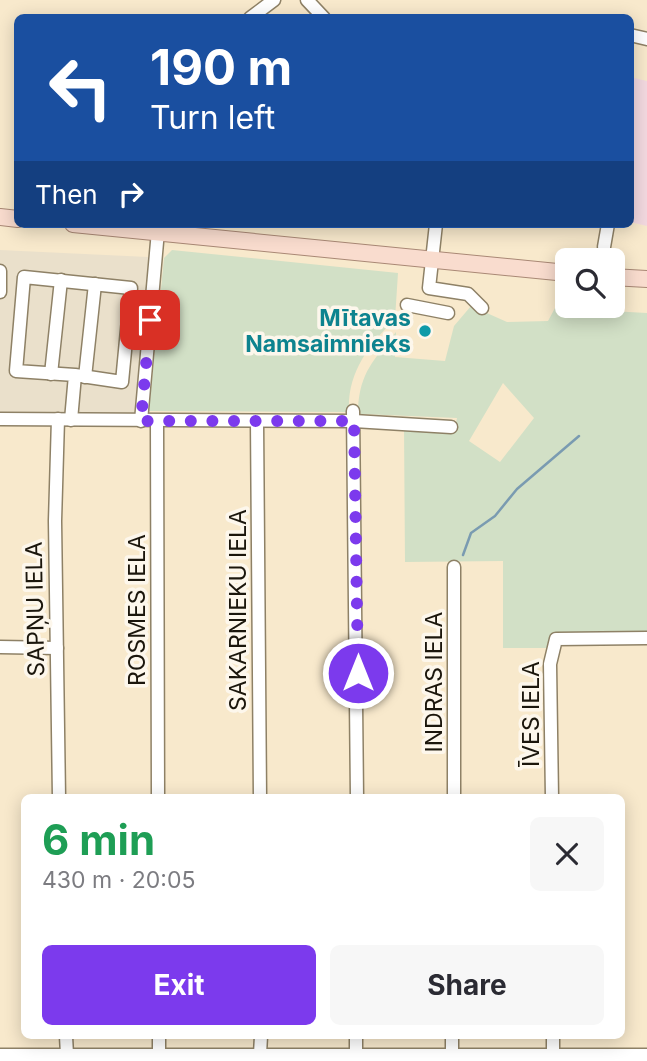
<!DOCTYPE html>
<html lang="en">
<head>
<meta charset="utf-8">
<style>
	body { margin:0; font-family:Inter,sans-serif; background:#f7f7f7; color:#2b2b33; height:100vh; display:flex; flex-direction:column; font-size:26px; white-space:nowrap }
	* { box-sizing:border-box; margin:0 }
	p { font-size:23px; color:#7c7c81 }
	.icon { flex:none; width:38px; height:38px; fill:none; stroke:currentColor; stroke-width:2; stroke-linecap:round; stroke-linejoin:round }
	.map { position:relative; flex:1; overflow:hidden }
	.drawer { position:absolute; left:21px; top:794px; width:604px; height:245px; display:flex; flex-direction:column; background:#fff; border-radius:10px; box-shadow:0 4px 18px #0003 }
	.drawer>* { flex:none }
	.top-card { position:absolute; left:14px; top:14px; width:620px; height:214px; border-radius:10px; box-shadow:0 4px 18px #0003; background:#1a4fa0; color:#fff; overflow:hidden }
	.fabs { position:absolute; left:555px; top:248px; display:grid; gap:14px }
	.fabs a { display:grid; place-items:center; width:70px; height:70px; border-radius:10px; background:#fff; box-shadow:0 4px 18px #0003; font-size:35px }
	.pin { position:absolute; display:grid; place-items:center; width:60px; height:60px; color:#fff; margin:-30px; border-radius:14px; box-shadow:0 4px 10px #0006 }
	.me { position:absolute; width:77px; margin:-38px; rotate:0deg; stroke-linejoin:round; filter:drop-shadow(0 0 5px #0008) }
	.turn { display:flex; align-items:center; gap:24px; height:147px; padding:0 21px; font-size:32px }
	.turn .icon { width:91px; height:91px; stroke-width:2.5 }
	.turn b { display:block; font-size:49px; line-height:60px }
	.then { display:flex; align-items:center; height:66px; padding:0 21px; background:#0003; gap:14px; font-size:26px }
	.round { display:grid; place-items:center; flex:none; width:74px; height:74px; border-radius:10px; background:#f7f7f7 }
	.head { display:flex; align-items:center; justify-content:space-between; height:119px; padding:0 21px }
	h1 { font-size:42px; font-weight:700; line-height:52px; color:#1e9e55 }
	.primary-button { display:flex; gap:14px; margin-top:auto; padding:14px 21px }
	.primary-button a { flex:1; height:80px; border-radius:10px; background:#7c3aed; color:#fff; font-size:28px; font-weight:700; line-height:80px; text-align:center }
	.primary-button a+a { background:#f7f7f7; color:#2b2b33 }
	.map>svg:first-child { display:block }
	.industrial { fill:#eae0cb }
	.education { fill:#f3d9e0 }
	.green { fill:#d2e0c6; fill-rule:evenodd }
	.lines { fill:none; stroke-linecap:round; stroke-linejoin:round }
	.stream { stroke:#7a9bb1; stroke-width:2.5 }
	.minor-casing { stroke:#8e8166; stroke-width:15 }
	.major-casing { stroke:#a98875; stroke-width:18 }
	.minor { stroke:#fff; stroke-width:12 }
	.major { stroke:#f9dcce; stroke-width:16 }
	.route { stroke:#7c3aed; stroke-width:12; stroke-dasharray:0 21.6 }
	.culture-dot { fill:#0f9aa8; stroke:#fdf7ec; stroke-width:2.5 }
	.labels { text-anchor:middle; stroke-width:7; stroke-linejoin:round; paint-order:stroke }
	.culture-label { font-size:23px; font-weight:bold; fill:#0d838f; stroke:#fdf7ec; text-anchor:end }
	.street-label { font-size:23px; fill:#1b160c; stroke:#fdf7ec }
</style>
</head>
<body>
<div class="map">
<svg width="647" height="1061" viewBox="0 0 647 1061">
	<rect width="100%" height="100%" fill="#f8e9cc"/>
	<path class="industrial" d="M0 250 148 257 153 283 136 413 0 412Z"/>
	<path class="education" d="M630 77 647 81V226L630 222Z"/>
	<g class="green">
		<path d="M172 250 398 273 395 319C368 346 347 373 349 412L149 411 164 258Z"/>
		<path d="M471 306 507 322 548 321 555 308 647 313V635L553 633 547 648H503V561L405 562 404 428 454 433 457 418 361 414 358 409C360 372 374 360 396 332L395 357 445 361 454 326ZM503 383 534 418 500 462 469 441Z"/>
	</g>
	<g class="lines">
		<path class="stream" d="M463 555 471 533 495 516 517 489 579 436"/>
		<g class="minor-casing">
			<g id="minor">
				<path d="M307 0 324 18"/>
				<path d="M250 18 274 0"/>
				<path d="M630 35 647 39"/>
				<path d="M436 224 429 288 468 294 482 308"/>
				<path d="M604 247 608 224"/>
				<path d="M0 271V292"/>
				<path d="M407 305 448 313"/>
				<path d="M51 374 61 280"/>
				<path d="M85 377 95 284"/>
				<path d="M353 411 357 798"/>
				<path d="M0 419 354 421 451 427"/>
				<path d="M58 419 55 521 59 798"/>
				<path d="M71 420 75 375 122 382 131 288 24 277 16 371 75 375"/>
				<path d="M141 421 158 231"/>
				<path d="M257 421 260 798"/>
				<path d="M157 422 158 798"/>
				<path d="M0 647 57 648"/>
				<path d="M454 798V567"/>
				<path d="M552 798 550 664 556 639 647 638"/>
				<path d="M66 1036 67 1055"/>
				<path d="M159 1036V1055"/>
				<path d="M356 1036V1054"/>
				<path d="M553 1036V1055"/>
				<path d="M260 1054 261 1036"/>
				<path d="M0 1055H647"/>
				<path d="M452 1056V1036"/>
			</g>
		</g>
		<g class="major-casing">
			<g id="major">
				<path d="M0 217 18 219"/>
				<path d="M73 224 567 273"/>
				<path d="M612 277 647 279"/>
			</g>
		</g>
		<use href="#minor" class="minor"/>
		<use href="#major" class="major"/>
	</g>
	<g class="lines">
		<path class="route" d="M150 320 141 421H354L358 673"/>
	</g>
	<circle class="culture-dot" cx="425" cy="331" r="7"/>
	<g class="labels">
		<g class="culture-label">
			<text x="411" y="326">Mītavas<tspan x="411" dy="26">Namsaimnieks</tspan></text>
		</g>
		<g class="street-label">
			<text transform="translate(35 609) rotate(-91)" y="8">SAPŅU IELA</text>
			<text transform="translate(137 610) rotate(-90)" y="8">ROSMES IELA</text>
			<text transform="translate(238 610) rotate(-90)" y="8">SAKARNIEKU IELA</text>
			<text transform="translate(434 682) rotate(-90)" y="8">INDRAS IELA</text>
			<text transform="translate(531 714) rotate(-90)" y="8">ĪVES IELA</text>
		</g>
	</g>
</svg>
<div class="fabs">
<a><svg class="icon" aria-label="search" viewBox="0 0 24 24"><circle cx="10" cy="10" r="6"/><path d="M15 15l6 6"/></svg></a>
</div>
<div class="pin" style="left:150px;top:320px;background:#d93025"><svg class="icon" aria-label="arrive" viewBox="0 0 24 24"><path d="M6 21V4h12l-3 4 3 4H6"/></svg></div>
<svg class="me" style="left:358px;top:673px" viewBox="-20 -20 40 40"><circle r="17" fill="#7c3aed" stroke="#fff" stroke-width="3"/><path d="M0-11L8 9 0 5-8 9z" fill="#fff"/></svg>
<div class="top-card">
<div class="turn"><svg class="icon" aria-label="left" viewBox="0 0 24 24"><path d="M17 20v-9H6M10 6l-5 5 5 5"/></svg><div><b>190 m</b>Turn left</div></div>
<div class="then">Then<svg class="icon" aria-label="right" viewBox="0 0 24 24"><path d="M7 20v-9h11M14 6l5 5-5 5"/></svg></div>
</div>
<section class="drawer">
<div class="head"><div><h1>6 min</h1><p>430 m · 20:05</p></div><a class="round"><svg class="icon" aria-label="close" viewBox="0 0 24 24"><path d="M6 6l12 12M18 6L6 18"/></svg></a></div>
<div class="primary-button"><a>Exit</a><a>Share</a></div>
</section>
</div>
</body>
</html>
